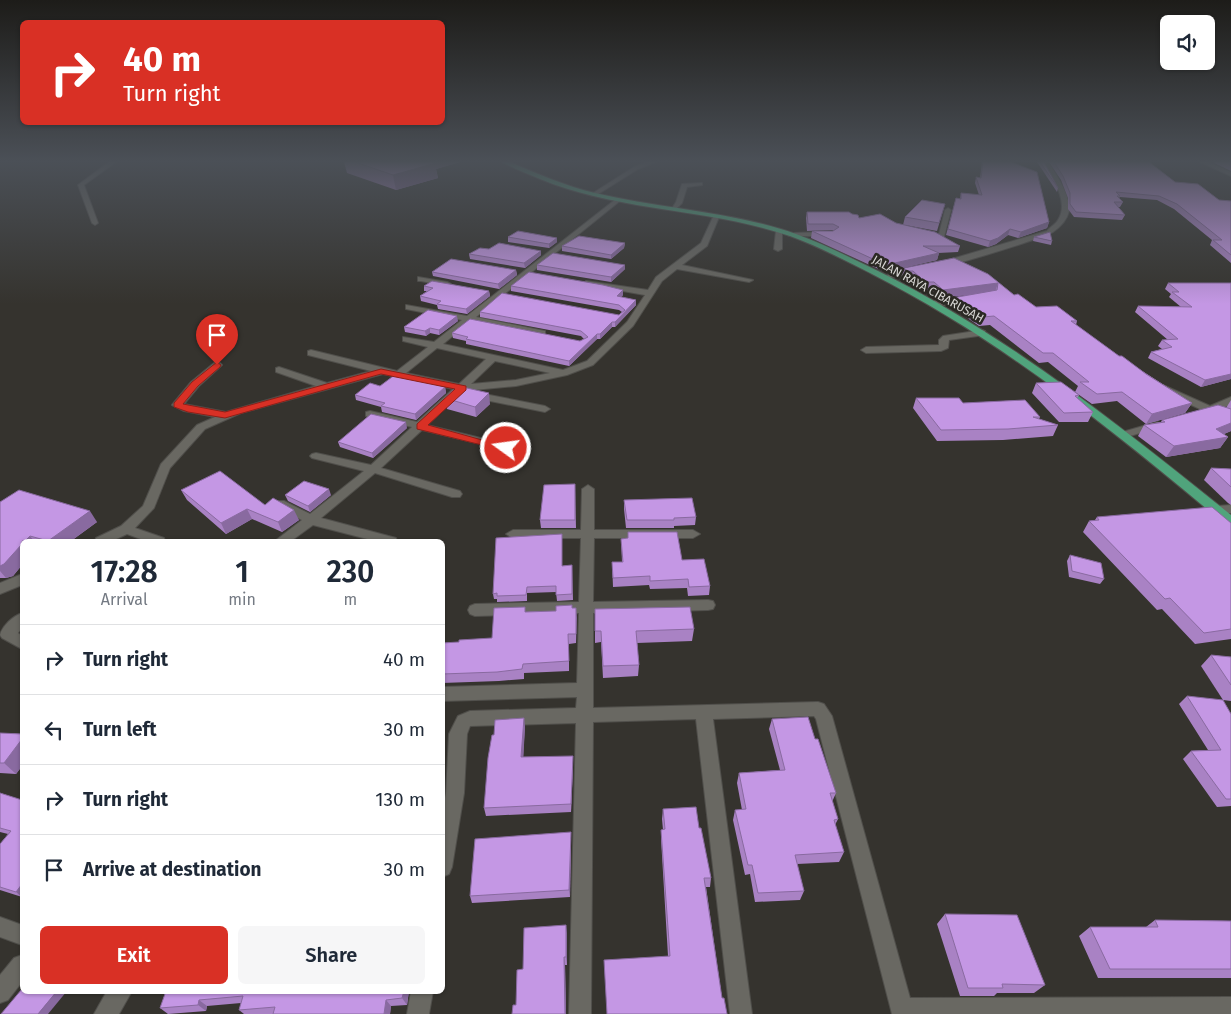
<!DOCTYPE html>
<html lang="en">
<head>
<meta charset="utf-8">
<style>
	body { margin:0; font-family:"Fira Sans",sans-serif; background:#f6f6f7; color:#1f2937; height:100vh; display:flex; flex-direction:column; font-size:19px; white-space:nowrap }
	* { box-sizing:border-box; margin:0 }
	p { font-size:16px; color:#747a83 }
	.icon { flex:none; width:28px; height:28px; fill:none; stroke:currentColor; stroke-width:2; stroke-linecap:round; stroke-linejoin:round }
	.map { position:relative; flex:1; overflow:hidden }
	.drawer { position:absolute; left:20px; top:539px; width:425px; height:455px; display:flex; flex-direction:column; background:#fff; border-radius:8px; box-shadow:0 1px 4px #0004 }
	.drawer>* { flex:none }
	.hud { position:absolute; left:20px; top:20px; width:425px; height:105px; border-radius:8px; box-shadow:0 1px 4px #0004; background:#d93025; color:#fff; overflow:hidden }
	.tools { position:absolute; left:1160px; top:15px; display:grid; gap:10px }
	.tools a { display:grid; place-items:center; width:55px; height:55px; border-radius:8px; background:#fff; box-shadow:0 1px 4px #0004; font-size:25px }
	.pin { position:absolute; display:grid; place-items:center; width:42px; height:42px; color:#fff; margin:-51px -21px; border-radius:50% 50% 50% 0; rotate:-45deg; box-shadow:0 0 5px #0007 }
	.pin .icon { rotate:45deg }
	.me { position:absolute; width:55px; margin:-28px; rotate:284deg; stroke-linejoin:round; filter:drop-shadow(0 0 4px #0008) }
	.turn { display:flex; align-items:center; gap:18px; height:105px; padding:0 20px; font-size:22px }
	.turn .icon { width:65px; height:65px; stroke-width:2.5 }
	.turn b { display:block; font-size:35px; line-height:42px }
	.eta { display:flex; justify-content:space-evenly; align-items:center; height:85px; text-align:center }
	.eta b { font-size:30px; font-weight:600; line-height:35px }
	.button { display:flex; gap:10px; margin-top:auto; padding:10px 20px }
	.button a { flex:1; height:58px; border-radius:8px; background:#d93025; color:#fff; font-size:20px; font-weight:600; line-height:58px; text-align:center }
	.button a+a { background:#f6f6f7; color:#1f2937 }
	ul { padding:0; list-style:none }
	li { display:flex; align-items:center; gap:15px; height:70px; padding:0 20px; border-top:1px solid #e0e1e3 }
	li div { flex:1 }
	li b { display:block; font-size:19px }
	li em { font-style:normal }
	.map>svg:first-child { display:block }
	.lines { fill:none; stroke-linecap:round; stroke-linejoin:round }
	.street-casing { stroke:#504f4b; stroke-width:2 }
	.primary-casing { stroke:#504f4b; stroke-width:2 }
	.street { fill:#696862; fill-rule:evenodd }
	.primary { fill:#50a47c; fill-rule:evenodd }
	.wall { fill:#a982c4 }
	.shaded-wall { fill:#896aa0 }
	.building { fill:#c497e4; stroke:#896aa0 }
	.route { fill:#d93025; stroke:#8d1f18 }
	.labels { text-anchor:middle; stroke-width:5; stroke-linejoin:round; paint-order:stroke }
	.far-street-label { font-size:12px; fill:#d7d6d3; stroke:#2b2924 }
</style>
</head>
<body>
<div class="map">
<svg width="1231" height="1014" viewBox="0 0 1231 1014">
	<rect width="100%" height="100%" fill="#35332e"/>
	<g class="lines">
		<g class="street-casing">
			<g id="street">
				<path d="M109 162H116L84 185 98 223 95 225 92 223 78 185Z"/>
				<path d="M647 162H656L638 169 595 196 590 195 634 167Z"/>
				<path d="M1042 162H1048C1056 174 1071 196 1069 211 1067 220 1060 227 1053 232 1044 238 947 268 938 267V263L1047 231C1050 227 1056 224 1058 220 1070 202 1052 177 1042 162Z"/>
				<path d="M1200 162H1208L1231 172V176Z"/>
				<path d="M702 183V185L687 187 682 203 675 210H671L676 202 682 184Z"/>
				<path d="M616 199 621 200 476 317 545 331V335L470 322 443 344 563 370 587 361 627 322 645 295 589 285 585 283 586 281 648 290 656 277 701 243 713 217 716 215 719 217 707 246 682 265 753 280 749 282 677 269 662 281 633 326 593 365 567 375 516 386 463 391 427 425 510 445 512 447 510 449 506 450 422 430 381 468 460 491 462 494 460 497H452L375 473 321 518 396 538 397 541H375L313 525 291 541H275L302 520 276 507 274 504 276 501H284L310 514 364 471 312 458 310 456 312 454 316 453 371 465 412 427 366 416V412L370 411 417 422 453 389 383 374 241 413 205 429 170 468 154 508 135 528 164 538 165 541H146L127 534 112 541H95L96 538 121 526 143 506 161 464 197 425 215 417 184 411 172 405 191 382 214 363H220L222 365 199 386 184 404 226 412 316 386 276 372V368L279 367 327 383 371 371 308 355V351L311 350 397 371 428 347 403 341V337L434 342 462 320 406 309V305L467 316ZM437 348 486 359 459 384 406 373ZM495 361 550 373 516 380 471 384Z"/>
				<path d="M948 208 951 210 944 237 938 238 945 210Z"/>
				<path d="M779 229 782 231V249L778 251 774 249 776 231Z"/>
				<path d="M792 233 827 232 831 234 827 236H790L788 235Z"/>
				<path d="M919 267 923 269 922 271 885 279 881 277Z"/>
				<path d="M418 277 447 282 451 284 447 286 421 281H418Z"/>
				<path d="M967 297 971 299 970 301 933 307 929 304 933 301Z"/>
				<path d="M982 330 985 331V335L949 340 948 348 941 351 866 353 861 350 866 347 939 345V340L943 336Z"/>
				<path d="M1163 385 1210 406 1231 397V404L1219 410 1231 415V422L1210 413H1203L1202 410 1159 390 1158 388Z"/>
				<path d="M474 392 545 406 550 409 545 412 470 397 469 395Z"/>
				<path d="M1157 422 1162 425 1161 427 1123 438 1117 435 1119 433Z"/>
				<path d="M588 485 594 489V530H693L700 534 693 538H594L593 602 708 600 713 601 715 605 713 609 708 610 593 613V708L818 702 824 704 832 716 910 998 1231 997V1014H892L816 719 814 716 713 719 752 1014H730L696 719 593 722 591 1014H569L576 723 470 726 467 734 464 793 452 867 449 874 442 877V811L446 793 449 734 458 716 470 711 576 708 577 697 442 701V687L577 683 579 613 475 616 470 614 468 610 470 606 475 604 579 602 581 538H513L506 534 513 530H581L582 489Z"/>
				<path d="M1231 505V513L1217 514 1211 510 1217 506Z"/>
				<path d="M22 574V585L0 594V583Z"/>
				<path d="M22 613V628L18 633 22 636V649L2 638 0 635C2 626 13 616 22 613Z"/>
				<path d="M0 917 22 925V945L0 937Z"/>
				<path d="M22 955V982L8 1000 0 1003V975L14 958Z"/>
				<path d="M107 991H132L119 1014H94Z"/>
				<path d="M411 991H433L429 1014H407Z"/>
			</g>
		</g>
		<g class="primary-casing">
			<path id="primary" d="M502 162H510C538 174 566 186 595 193 661 209 731 211 796 234 824 244 851 258 878 271 1007 335 1119 425 1231 515V526L1226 525C1115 432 1002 340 872 274 846 261 818 246 790 236 708 208 620 212 540 179 528 174 514 169 502 162Z"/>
		</g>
		<use href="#street" class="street"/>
		<use href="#primary" class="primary"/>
	</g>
	<g class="wall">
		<path d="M344 162H460L436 169 438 178 396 190 347 173Z"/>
		<path d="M982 162H1011L1049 222 1047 228 1018 238 1008 235 996 244 988 247 946 235 956 198 960 199 961 193 979 195 975 183 976 177 980 178Z"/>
		<path d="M1037 162H1044L1058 188 1057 192Z"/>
		<path d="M1049 162H1149L1175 182 1219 200 1231 201V263L1210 245 1212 240 1174 209 1157 200 1120 197 1119 198 1123 202 1120 207H1118L1125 215 1122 220 1074 217 1068 209V198L1061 180Z"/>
		<path d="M1215 162H1231V171L1214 163Z"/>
		<path d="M945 204 937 231 905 225 960 246 958 252 938 253H939L937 260 885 272 811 238 812 231H834L832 230 807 231 806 218 807 212 852 214 859 218 903 225 905 217Z"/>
		<path d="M508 237 557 238V242L549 248 508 242Z"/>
		<path d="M1034 237 1052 241 1051 245 1033 241Z"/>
		<path d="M625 243 624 248 611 259 562 251V246Z"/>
		<path d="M469 254 541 255 525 268 470 259Z"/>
		<path d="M537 265H625V269L611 282 537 270Z"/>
		<path d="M904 268 988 274 1014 295 1036 307 1077 321 1076 325 1119 356 1192 403 1185 413 1146 424 1117 401 1092 404 1075 392 1078 386 1048 362 1039 363 990 325 979 326 950 306 952 298 972 294 941 298 932 290 923 291 911 279 905 280 902 277Z"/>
		<path d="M516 270 517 275 499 289 433 276 432 272Z"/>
		<path d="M1168 283H1231V379L1201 387 1148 358 1151 352 1162 349 1158 346 1162 340H1168L1135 312 1138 306 1181 307 1169 297 1171 294 1165 289Z"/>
		<path d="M424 286 489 291 490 296 467 314 438 309 437 305 421 301 420 296 427 291H424Z"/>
		<path d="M511 286 623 290V295L621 297 636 300V305L615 327H612L600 339H597L569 366 466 344V341L453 338 452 333 580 341 584 339 581 336 480 317V312L619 315 622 312 619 310 511 291Z"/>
		<path d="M458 321 439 335 430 333 426 336 405 332 404 327Z"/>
		<path d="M1036 383 1079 395 1077 398 1093 412 1088 422H1059L1032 393Z"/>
		<path d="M380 386 445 387 446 393 416 420 382 412 381 407 356 400 355 395Z"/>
		<path d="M445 398 490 404 476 417 447 409Z"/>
		<path d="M916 398 963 403 1040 417 1039 419 1058 425 1053 436 1003 440 937 441 913 408Z"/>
		<path d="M1231 400V431L1224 434 1228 437 1220 448 1166 457 1138 436 1144 425 1161 422 1162 420 1226 408Z"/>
		<path d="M407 428 373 458 340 447 338 442Z"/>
		<path d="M1211 468 1231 469V505L1228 503 1204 480Z"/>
		<path d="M575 484 576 528H541L540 520Z"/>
		<path d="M181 490 265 505 299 520 282 532 252 519 226 534 187 500Z"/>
		<path d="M285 495H331L310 512 288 501Z"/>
		<path d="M624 500 696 517 695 525 674 526V528H626L624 509Z"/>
		<path d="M0 502 97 522 71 541H22V565L13 576 6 578H0Z"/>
		<path d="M1097 517 1231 523V639L1195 644 1162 609 1157 610 1083 532 1089 521 1095 520Z"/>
		<path d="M628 532 682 560 710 586 709 595 688 596 687 588 650 589 649 585 613 587 612 562H622L621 539 628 538Z"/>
		<path d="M562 540V566L572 565 573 600 557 601 556 592 527 593V601L497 602V599H494L493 594Z"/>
		<path d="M1070 555 1104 579 1100 584 1069 577 1067 561Z"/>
		<path d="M572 608H576V643L569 644V671L524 673V679L499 681 442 683V643L459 642 492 638 526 612 556 611Z"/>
		<path d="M595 609 694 629 692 641 637 643 639 665 638 676 603 678 601 642 595 643Z"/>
		<path d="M1211 655 1231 657V701L1223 700 1201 666Z"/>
		<path d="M1187 696 1231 714V806L1217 807 1183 759 1191 751 1208 750 1179 704Z"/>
		<path d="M772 719 815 739 836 793 832 802 838 819 835 825 844 852 839 862 797 864 804 891 800 900 755 902 750 874 745 875 733 820 735 810H742L737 783 739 773 780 770 769 729Z"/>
		<path d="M525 726 523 757 573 764 571 812 486 816 484 808 494 735Z"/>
		<path d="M0 733 22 734V766L16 774 0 773Z"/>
		<path d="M0 793 22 800V897L0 890V844L8 834 0 832Z"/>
		<path d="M663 809 699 828 711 878 710 887H706L722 998 727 1014 668 956 661 839V830H663L662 819Z"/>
		<path d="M571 839 570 897 472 903 470 896Z"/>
		<path d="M945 914 1045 985 1034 993H997L994 996H960L937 924Z"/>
		<path d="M1155 920 1231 921V978H1098L1079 936 1090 927H1146Z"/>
		<path d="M567 933V965H565L566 1014 516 1005 523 969Z"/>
		<path d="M166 991H409L407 1005 391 1006 390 1014H244L239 1010 241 1003 207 1006 206 1011 168 1014 160 1008Z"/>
	</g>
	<g class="shaded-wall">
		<path d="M420 162H460L436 169 438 178 396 190 393 175Z"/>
		<path d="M1049 222 1047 228 1018 238 1021 232Z"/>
		<path d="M1010 229 1008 235 996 244 988 247 990 241Z"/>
		<path d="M557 238V242L549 248V244Z"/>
		<path d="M625 243 624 248 611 259V255Z"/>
		<path d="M541 251V255L525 268 524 263Z"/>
		<path d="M939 253 937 260 885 272 886 265Z"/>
		<path d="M625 265V269L611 282V277Z"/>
		<path d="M516 270 517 275 499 289 498 284Z"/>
		<path d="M998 283 995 292 941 298 943 290Z"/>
		<path d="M623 290V295L617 301V296Z"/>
		<path d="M489 291 490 296 467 314 466 309Z"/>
		<path d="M636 300V305L615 327V322Z"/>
		<path d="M457 316 458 321 439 335V330Z"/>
		<path d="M612 322V327L600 339V334Z"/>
		<path d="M430 328V333L426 336 425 331Z"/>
		<path d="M597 334V339L569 366V361Z"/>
		<path d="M1231 374V379L1201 387 1205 380Z"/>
		<path d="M445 387 446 393 416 420 415 414Z"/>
		<path d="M489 393 490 404 476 417 475 407Z"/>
		<path d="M1192 403 1185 413 1146 424 1152 414Z"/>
		<path d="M406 422 407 428 373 458 372 453Z"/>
		<path d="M1231 423V431L1210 440 1228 437 1220 448 1166 457 1174 446Z"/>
		<path d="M329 489 331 495 310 512 308 506Z"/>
		<path d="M247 509 252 519 226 534 221 523Z"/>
		<path d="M294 510 299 520 282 532 278 522Z"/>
		<path d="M90 511 97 522 71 541H48Z"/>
		<path d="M30 536 34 541H25Z"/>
		<path d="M22 544V565L13 576 6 578 0 571V566Z"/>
		<path d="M576 608 577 618 576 643Z"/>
		<path d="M524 718 525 726 523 765 521 757Z"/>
		<path d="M22 739V766L16 774 4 763Z"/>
		<path d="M573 756V764L571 812V804Z"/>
		<path d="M571 832V839L570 897 569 890Z"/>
		<path d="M22 884V897L16 892Z"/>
		<path d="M566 925 567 933V965L566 957Z"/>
		<path d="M564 957 565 965 566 1014H565Z"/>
		<path d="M57 991H67L48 1014H38Z"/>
		<path d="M404 991H409L407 1005 402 998Z"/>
		<path d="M199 1000 207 1006 206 1011 198 1005Z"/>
		<path d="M386 1000 391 1006 390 1014H384Z"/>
	</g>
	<g class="building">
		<path d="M355 162H432L436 163 393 175Z"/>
		<path d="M983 162H1011L1037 172 1049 222 1021 232 1010 229 998 238 990 241 948 229 956 198 961 199V193L982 195 976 177 981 178Z"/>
		<path d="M1040 162H1044L1058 188Z"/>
		<path d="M1054 162H1149L1175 182 1198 184 1219 200 1231 201V255L1213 240H1222L1177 204 1159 196 1116 192 1120 196H1117L1123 202H1114L1125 215 1076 212 1070 204V193L1063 176Z"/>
		<path d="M922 200 945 204 939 223 905 217Z"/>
		<path d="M807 212H849L852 214 858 215 859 218 880 214 896 223 935 232 960 246H923L939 253 886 265 812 231H833L839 227 833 224H808Z"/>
		<path d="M518 231 557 238 549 244 508 237Z"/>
		<path d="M1050 232 1052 241 1034 237Z"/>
		<path d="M579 236 625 243 611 255 562 246Z"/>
		<path d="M499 243 541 251 524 263 469 254 480 248 489 249Z"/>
		<path d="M553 253 625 265 611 277 537 265Z"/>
		<path d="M954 258 988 274 1014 295 1018 294 1036 307 1057 306 1077 321H1071L1119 356H1122L1146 374 1192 403 1152 414 1122 392 1097 394 1080 382H1089L1053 353H1043L994 316 983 317 952 298 997 290 998 283 943 290 934 282H925L913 271H907L904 268Z"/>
		<path d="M451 259 516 270 498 284 432 272Z"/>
		<path d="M529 272 603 285 623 290 617 296 636 300 615 322H612L600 334H597L569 361 466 339 468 337 452 333 470 319 580 341 588 337 581 331 480 312 502 293 619 315 625 310 619 305 511 286Z"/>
		<path d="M432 281 489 291 466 309 437 304 441 301 420 296 433 288 424 286Z"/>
		<path d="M1168 283H1231V374L1205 380 1151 352 1172 347 1162 340 1178 339 1138 306 1192 307 1172 292H1179Z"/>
		<path d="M428 310 457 316 439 330 430 328 425 331 404 327Z"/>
		<path d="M396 374 445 387 415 414 381 406 385 403 355 395 370 383 380 386Z"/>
		<path d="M1061 382 1079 395 1075 396 1093 412 1064 413 1036 383Z"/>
		<path d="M458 386 489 393 475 407 445 398Z"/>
		<path d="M916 398H959L963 403 1025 400 1040 417H1033L1058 425 1008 429 941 430Z"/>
		<path d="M1218 405 1231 409V423L1216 429 1228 437 1174 446 1144 425 1165 422 1162 420Z"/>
		<path d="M371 414 406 422 372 453 338 442Z"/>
		<path d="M1211 468 1231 469V487Z"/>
		<path d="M220 471 265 505 273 498 294 510 278 522 247 509 221 523 181 490Z"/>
		<path d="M304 481 329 489 308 506 285 495Z"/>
		<path d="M575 484V520H540L544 485Z"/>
		<path d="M19 490 90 511 48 541 30 536 25 541H22V544L4 564 0 566V502Z"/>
		<path d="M692 498 696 517 674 518V520H627L624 500Z"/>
		<path d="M1212 507 1231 523V629L1204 633 1170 598 1165 599 1089 521 1099 520 1097 517Z"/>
		<path d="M628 532H677L682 560 704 559 710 586 689 587 688 579 650 581V576L613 578 612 562H623L621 539 628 538Z"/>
		<path d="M562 534V566L572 565V594L556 595V586L527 587 526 595 497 596V593L493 594 496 538Z"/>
		<path d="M1070 555 1101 563 1104 579 1072 571Z"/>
		<path d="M572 605V608H576V634H568L569 661 523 664 522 669 497 672 442 674V643L459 642V640L492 638 494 608 525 607V612L556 611V606Z"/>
		<path d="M690 607 694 629 636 631 639 665 603 666 601 631H595V609Z"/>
		<path d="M1211 655 1231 657V685Z"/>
		<path d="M1187 696 1223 700 1231 714V799H1226L1191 751 1221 750Z"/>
		<path d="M808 717 815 739H818L836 793H830L838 819 834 820 844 852 795 855 804 891 758 893 752 865H748L735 810 746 809 739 773 785 770 772 719Z"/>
		<path d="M524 718 521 757 573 756 571 804 484 808 488 758 492 735H494L495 720Z"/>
		<path d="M0 733 22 734V739L4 763H0Z"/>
		<path d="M0 793 22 800V884L16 892 0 887V844L11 831 0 828Z"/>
		<path d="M696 807 699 828H701L711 878H704L722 998H724L727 1014H607L604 960 670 956 661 830 665 829 663 809Z"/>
		<path d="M571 832 569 890 470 896 475 839Z"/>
		<path d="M945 914 1017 915 1045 985 1002 984 1003 988H968Z"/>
		<path d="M1155 920 1231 921V969H1110L1090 927H1158Z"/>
		<path d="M566 925V957H564L565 1014H512L513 1005H516L517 970 523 969 524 928Z"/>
		<path d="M22 989V991H57L38 1014H1Z"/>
		<path d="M166 991H404L402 998 386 1000 384 1014H273L275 1007 239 1010 243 996 199 1000 198 1005 160 1008Z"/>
	</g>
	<linearGradient id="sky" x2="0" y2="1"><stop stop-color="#1d1c19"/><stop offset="0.53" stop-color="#4b5057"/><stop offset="1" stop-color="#4b5057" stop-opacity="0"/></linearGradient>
	<rect width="1231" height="304" fill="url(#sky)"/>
	<path class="route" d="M217 362 221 365 220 367 198 386 183 404 225 412 381 369 466 386V390L428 425 511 448 506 451 417 429V424L455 389 381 374 225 418 188 412 174 407V403L192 382Z"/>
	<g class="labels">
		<g class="far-street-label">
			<text transform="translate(928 289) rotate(29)" y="4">JALAN RAYA CIBARUSAH</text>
		</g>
	</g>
</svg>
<div class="tools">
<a><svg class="icon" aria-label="sound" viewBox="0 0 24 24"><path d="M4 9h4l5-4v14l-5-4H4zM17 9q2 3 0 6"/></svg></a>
</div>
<div class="pin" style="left:217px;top:365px;background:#d93025"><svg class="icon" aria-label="arrive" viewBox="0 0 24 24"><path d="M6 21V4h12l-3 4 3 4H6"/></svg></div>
<svg class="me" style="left:506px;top:448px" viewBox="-20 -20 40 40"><circle r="17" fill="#d93025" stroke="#fff" stroke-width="3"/><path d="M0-11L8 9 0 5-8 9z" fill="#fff"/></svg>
<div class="hud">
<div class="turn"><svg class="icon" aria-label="right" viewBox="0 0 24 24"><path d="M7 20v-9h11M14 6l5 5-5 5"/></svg><div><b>40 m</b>Turn right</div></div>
</div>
<section class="drawer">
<div class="eta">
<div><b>17:28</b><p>Arrival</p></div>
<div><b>1</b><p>min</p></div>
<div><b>230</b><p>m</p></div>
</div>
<ul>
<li><svg class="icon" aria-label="right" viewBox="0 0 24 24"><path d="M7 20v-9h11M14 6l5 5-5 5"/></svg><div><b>Turn right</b></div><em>40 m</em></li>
<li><svg class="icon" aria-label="left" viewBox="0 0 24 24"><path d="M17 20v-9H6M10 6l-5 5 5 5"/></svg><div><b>Turn left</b></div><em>30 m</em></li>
<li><svg class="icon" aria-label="right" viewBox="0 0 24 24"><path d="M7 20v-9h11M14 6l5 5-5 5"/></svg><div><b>Turn right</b></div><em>130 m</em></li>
<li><svg class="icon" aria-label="arrive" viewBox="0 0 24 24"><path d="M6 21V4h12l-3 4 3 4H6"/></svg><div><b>Arrive at destination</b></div><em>30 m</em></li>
</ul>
<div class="button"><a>Exit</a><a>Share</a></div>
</section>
</div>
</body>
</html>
